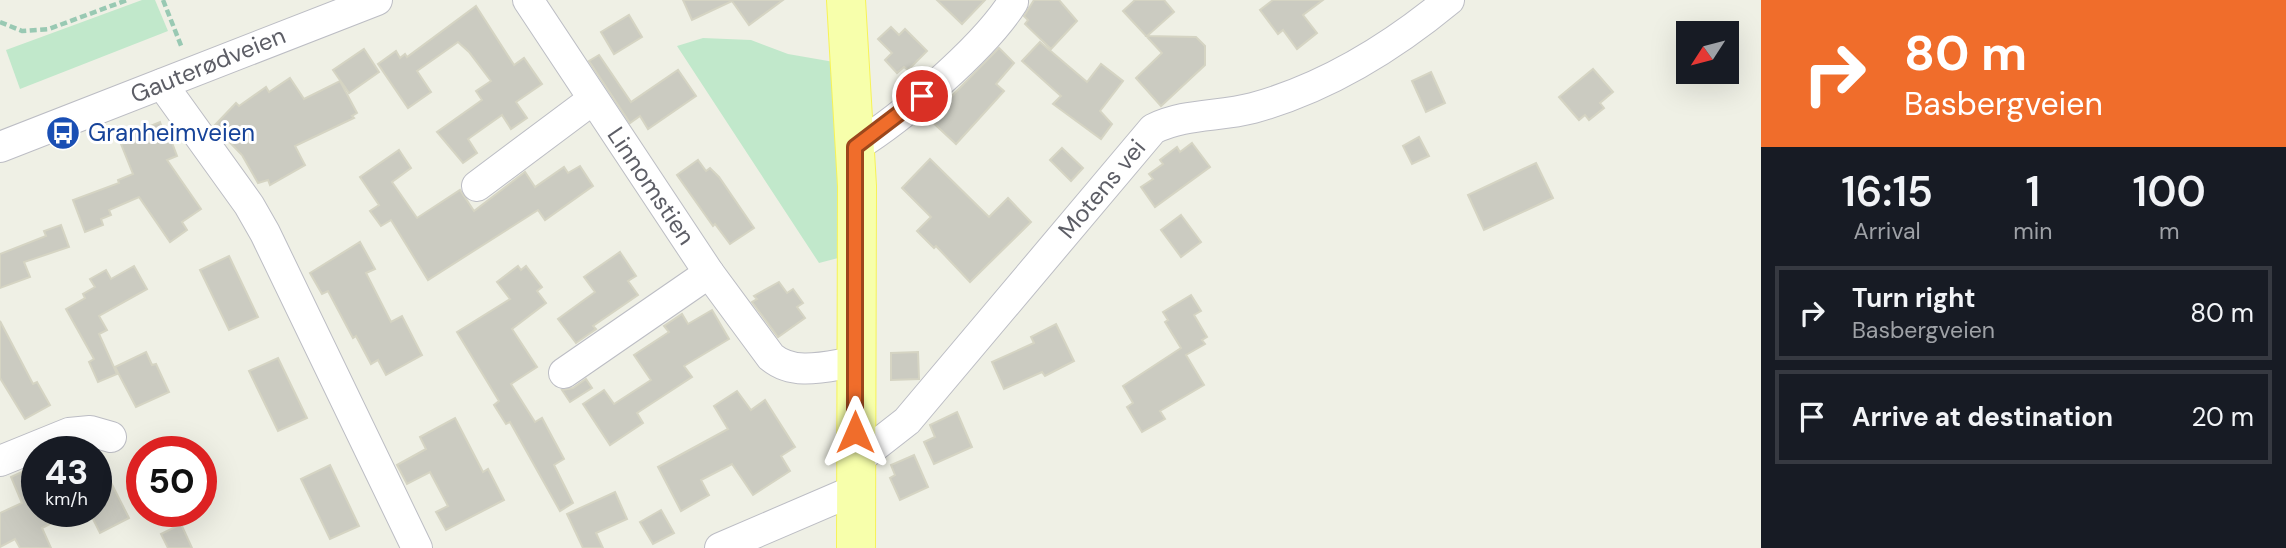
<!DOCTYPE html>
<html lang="en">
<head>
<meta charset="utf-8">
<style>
	body { margin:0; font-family:"DM Sans",sans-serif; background:#242831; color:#f1f3f6; height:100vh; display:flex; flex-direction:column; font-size:26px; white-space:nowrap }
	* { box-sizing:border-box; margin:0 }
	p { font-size:23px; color:#9ea1a6 }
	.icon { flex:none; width:38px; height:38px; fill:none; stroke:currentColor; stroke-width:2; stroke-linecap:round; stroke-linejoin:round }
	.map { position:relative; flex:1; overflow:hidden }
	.details { display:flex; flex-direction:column; background:#171b24; width:525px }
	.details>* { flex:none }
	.banner { background:#f06d2b; color:#fff; overflow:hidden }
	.needle { width:46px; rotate:234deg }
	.controls { position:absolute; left:1676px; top:21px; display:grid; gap:14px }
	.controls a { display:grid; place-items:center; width:63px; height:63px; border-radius:0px; background:#171b24; box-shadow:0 7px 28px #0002; font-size:35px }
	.speed { position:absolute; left:21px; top:436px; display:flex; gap:14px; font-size:35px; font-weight:700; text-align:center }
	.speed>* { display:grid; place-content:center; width:91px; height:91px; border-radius:50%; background:#171b24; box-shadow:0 7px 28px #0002; line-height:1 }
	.speed small { font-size:18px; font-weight:400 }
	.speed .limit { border:10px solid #d22; background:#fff; color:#111 }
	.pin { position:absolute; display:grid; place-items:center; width:60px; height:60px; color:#fff; margin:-30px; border:4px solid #fff; border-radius:50%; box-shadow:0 2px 7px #0007 }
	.me { position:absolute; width:77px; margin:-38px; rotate:0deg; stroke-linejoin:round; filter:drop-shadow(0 0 5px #0008) }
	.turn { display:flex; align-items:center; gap:24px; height:147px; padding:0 28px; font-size:32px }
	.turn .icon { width:91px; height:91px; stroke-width:2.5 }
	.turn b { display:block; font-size:49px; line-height:60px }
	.eta { display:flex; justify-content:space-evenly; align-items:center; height:119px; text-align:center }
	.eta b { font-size:42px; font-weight:600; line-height:49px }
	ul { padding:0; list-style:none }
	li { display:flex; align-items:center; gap:21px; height:94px; margin:0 14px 10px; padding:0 14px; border:4px solid #363941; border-radius:0px }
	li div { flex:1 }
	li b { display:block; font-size:26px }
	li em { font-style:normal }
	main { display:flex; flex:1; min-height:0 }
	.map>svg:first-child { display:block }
	.green { fill:#c1e8cb }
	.building { fill:#cbcbc1; stroke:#d5d4c3; stroke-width:2 }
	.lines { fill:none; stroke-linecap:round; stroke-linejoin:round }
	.minor-casing { stroke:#bcbdc4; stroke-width:32 }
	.major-casing { stroke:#f7f357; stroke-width:40 }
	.path { stroke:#99c9b3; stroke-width:4.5; stroke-dasharray:7 3.5; stroke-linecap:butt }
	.minor { stroke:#fff; stroke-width:30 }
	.major { stroke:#f7ffab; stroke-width:38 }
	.route-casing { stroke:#9c471c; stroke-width:18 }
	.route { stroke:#f06d2b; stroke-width:12 }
	.labels { text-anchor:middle; stroke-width:6; stroke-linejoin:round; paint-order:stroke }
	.street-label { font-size:24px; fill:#5d5e66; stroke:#fff }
	.transit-label { font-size:24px; fill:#164399; stroke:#fff; text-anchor:start }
</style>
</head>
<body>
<main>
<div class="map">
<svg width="1761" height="548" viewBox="0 0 1761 548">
	<rect width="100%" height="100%" fill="#eff0e5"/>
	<g class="green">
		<path d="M142 0H155L168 31 20 89 6 50Z"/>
		<path d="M703 38 751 40 788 54 834 62 842 257 819 263 677 46Z"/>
	</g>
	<g class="building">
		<path d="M683 0H783L749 25 732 1 692 20Z"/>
		<path d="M937 0H985L962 24Z"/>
		<path d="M1034 0H1059L1077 21 1051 49 1025 24 1028 20 1024 16Z"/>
		<path d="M1135 0H1164L1174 12 1147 36 1196 37 1205 46V65L1161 106 1136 78 1162 53 1123 11Z"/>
		<path d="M1273 0H1323L1303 15 1317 33 1297 49 1283 30 1278 34 1260 10Z"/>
		<path d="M476 6 514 65 524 58 542 84 516 102 527 118 511 129 502 115 468 139 477 153 463 163 437 132 482 100 476 91 491 81 469 52 458 42 417 71 431 92 408 108 378 64 396 51 400 58 405 54 407 57Z"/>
		<path d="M629 15 642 37 614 54 601 32Z"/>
		<path d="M891 27 899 35 905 29 927 51 908 70 904 67 897 73 885 60 892 53 878 39Z"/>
		<path d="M1040 42 1087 82 1101 64 1123 81 1100 111 1112 124 1101 139 1053 104 1061 96 1022 61Z"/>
		<path d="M999 48 1014 63 996 84 1004 91 956 144 926 116 946 102Z"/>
		<path d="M364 49 379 72 349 93 333 70Z"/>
		<path d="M599 55 631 102 678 70 696 96 648 129 640 116 630 123 589 61Z"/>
		<path d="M1593 69 1613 92 1600 103 1604 108 1589 120 1585 115 1579 120 1559 97Z"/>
		<path d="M1431 72 1445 103 1426 112 1412 81Z"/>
		<path d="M290 78 304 99 340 81 357 113 352 116 354 118 295 146 305 165 270 185 268 180 258 183 242 155 214 126 236 103 239 106 266 87 269 92Z"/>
		<path d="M160 122 162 128 166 127 177 156 167 160 201 209 182 222 187 230 170 242 139 197 109 210 111 215 101 219 103 225 85 232 73 200 119 183 118 180 133 174 121 144 125 143 123 137Z"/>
		<path d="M1419 137 1429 156 1412 164 1403 146Z"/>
		<path d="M1192 143 1210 167 1155 207 1141 187 1153 179 1149 174 1163 164 1160 160 1177 147 1180 152Z"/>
		<path d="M1062 148 1083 168 1071 181 1050 160Z"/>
		<path d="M399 150 411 168 392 182 417 218 460 190 474 211 525 172 535 187 564 167 568 173 580 166 593 186 545 220 538 210 428 280 391 220 381 226 370 211 379 205 360 177Z"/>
		<path d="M930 159 989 217 1008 198 1031 222 970 282 936 246 934 248 917 231 931 217 902 188Z"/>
		<path d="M698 160 706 171 710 168 719 177 754 228 730 244 715 224 713 226 677 175Z"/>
		<path d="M1536 163 1553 198 1484 230 1468 195Z"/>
		<path d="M1181 215 1201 242 1181 257 1161 230Z"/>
		<path d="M61 225 69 247 24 262 30 277 0 288V254L46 236 44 231Z"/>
		<path d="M360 242 375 269 366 273 391 322 402 316 422 355 386 375 378 360 371 364 356 336 353 338 328 291 322 294 310 273Z"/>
		<path d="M620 252 636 276 628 281 638 295 593 326 596 329 576 343 558 319 595 292 584 277Z"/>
		<path d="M229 256 258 317 229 330 200 270Z"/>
		<path d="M134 266 147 289 99 316 107 330 99 334 117 374 98 382 89 362 94 359 66 309 85 298 83 294 95 287 90 279 106 270 111 279Z"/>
		<path d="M518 266 521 270 526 266 542 287 537 291 546 303 512 329 537 367 511 384 535 422 542 418 564 459 554 465 573 503 560 511 510 422 506 424 494 405 499 401 457 332 510 299 497 282Z"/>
		<path d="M779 282 787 293 793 289 803 303 797 307 805 318 778 337 752 302 757 299 754 296Z"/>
		<path d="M1191 295 1201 311 1194 315 1207 337 1202 340 1205 344 1186 355 1204 385 1160 411 1165 419 1142 432 1127 407 1133 403 1123 386 1181 348 1165 322 1168 320 1163 312Z"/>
		<path d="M712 310 729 339 684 366 692 377 637 413 643 423 610 445 583 404 604 390 614 404 651 380 634 355 669 332 664 326 682 314 688 324Z"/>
		<path d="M0 321 33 384 37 382 50 405 25 419 0 378Z"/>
		<path d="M1056 324 1074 361 1045 376 1042 372 1004 389 992 362 1034 343 1031 337Z"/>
		<path d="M146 352 152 365 156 364 169 392 136 407 115 367Z"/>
		<path d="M918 352 919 379 891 380V353Z"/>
		<path d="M278 358 307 418 278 431 249 371Z"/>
		<path d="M586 379 592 388 570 402 562 390 573 388Z"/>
		<path d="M737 391 751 410 765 400 795 447 781 456 790 471 753 495 732 464 701 480 709 495 681 511 658 467 728 429 714 406Z"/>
		<path d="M957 412 972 447 934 464 924 442 935 437 930 425Z"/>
		<path d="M455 418 483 472 488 469 504 500 446 530 436 512 448 506 430 472 407 484 397 465 426 449 420 437Z"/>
		<path d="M96 453 129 518 100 533 89 511H96Z"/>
		<path d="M914 455 928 487 900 500 890 478 895 475 891 465Z"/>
		<path d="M37 465V511H75L42 528 51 548H20L15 539 0 547V513L22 503 11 477Z"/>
		<path d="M330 465 359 526 330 539 301 479Z"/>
		<path d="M615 492 627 519 596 533 603 548H583L567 514Z"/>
		<path d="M661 510 674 533 653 544 640 522Z"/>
		<path d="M181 524 192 548H168L161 534Z"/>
	</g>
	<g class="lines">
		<g class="minor-casing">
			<g id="minor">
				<path d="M528 0 709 273 771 357C795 377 827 366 855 362"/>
				<path d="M162 84 249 205 265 233 417 548"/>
				<path d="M0 147 377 0"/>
				<path d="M855 147C902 118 984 48 1013 2"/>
				<path d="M477 186 592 100"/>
				<path d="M564 373 709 273"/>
				<path d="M856 455 866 453 907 421 1153 129C1185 113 1219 117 1253 108 1326 88 1391 48 1449 0"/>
				<path d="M0 461 69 433 90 431 111 437"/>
				<path d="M720 548 855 490"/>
			</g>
		</g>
		<g class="major-casing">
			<path id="major" d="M846 0 857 186 856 548"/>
		</g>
		<g class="path">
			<path d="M163 0 182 48"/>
			<path d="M0 22 22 31 49 29 127 0"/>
		</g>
		<use href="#minor" class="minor"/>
		<use href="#major" class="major"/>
	</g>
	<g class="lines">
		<g class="route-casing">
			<path id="route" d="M855 432V147L922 96"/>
		</g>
		<use href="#route" class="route"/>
	</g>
	<defs>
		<g id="bus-disc" transform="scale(1.75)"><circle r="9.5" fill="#1a4fb4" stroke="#fff"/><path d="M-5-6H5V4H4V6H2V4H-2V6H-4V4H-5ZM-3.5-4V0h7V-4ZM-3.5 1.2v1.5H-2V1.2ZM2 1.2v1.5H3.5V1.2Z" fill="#fff"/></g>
	</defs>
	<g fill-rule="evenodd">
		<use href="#bus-disc" x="63" y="133"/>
	</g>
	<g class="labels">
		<g class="street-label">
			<text transform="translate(208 65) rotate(-22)" y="8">Gauterødveien</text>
			<text transform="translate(651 186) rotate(56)" y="8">Linnomstien</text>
			<text transform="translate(1102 189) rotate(-50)" y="8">Motens vei</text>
		</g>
		<g class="transit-label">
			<text x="88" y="141">Granheimveien</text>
		</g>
	</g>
</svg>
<div class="controls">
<a><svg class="needle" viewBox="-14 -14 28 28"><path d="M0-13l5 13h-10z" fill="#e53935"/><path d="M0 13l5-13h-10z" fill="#9ea1a6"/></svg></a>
</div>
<div class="speed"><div>43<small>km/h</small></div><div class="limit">50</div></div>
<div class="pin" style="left:922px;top:96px;background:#d93025"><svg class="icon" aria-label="arrive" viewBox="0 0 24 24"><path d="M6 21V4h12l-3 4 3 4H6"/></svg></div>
<svg class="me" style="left:855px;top:432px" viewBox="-20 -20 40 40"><path d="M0-17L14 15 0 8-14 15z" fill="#f06d2b" stroke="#fff" stroke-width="4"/></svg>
</div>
<section class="details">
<div class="banner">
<div class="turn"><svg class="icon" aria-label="right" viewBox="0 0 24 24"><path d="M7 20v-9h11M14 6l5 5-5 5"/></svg><div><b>80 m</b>Basbergveien</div></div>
</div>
<div class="eta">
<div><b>16:15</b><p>Arrival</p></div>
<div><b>1</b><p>min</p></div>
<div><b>100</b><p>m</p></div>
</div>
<ul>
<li><svg class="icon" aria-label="right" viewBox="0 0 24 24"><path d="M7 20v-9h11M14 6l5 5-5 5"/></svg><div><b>Turn right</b><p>Basbergveien</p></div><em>80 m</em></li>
<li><svg class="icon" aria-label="arrive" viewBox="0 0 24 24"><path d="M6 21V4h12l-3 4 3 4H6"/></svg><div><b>Arrive at destination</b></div><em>20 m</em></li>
</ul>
</section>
</main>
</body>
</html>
